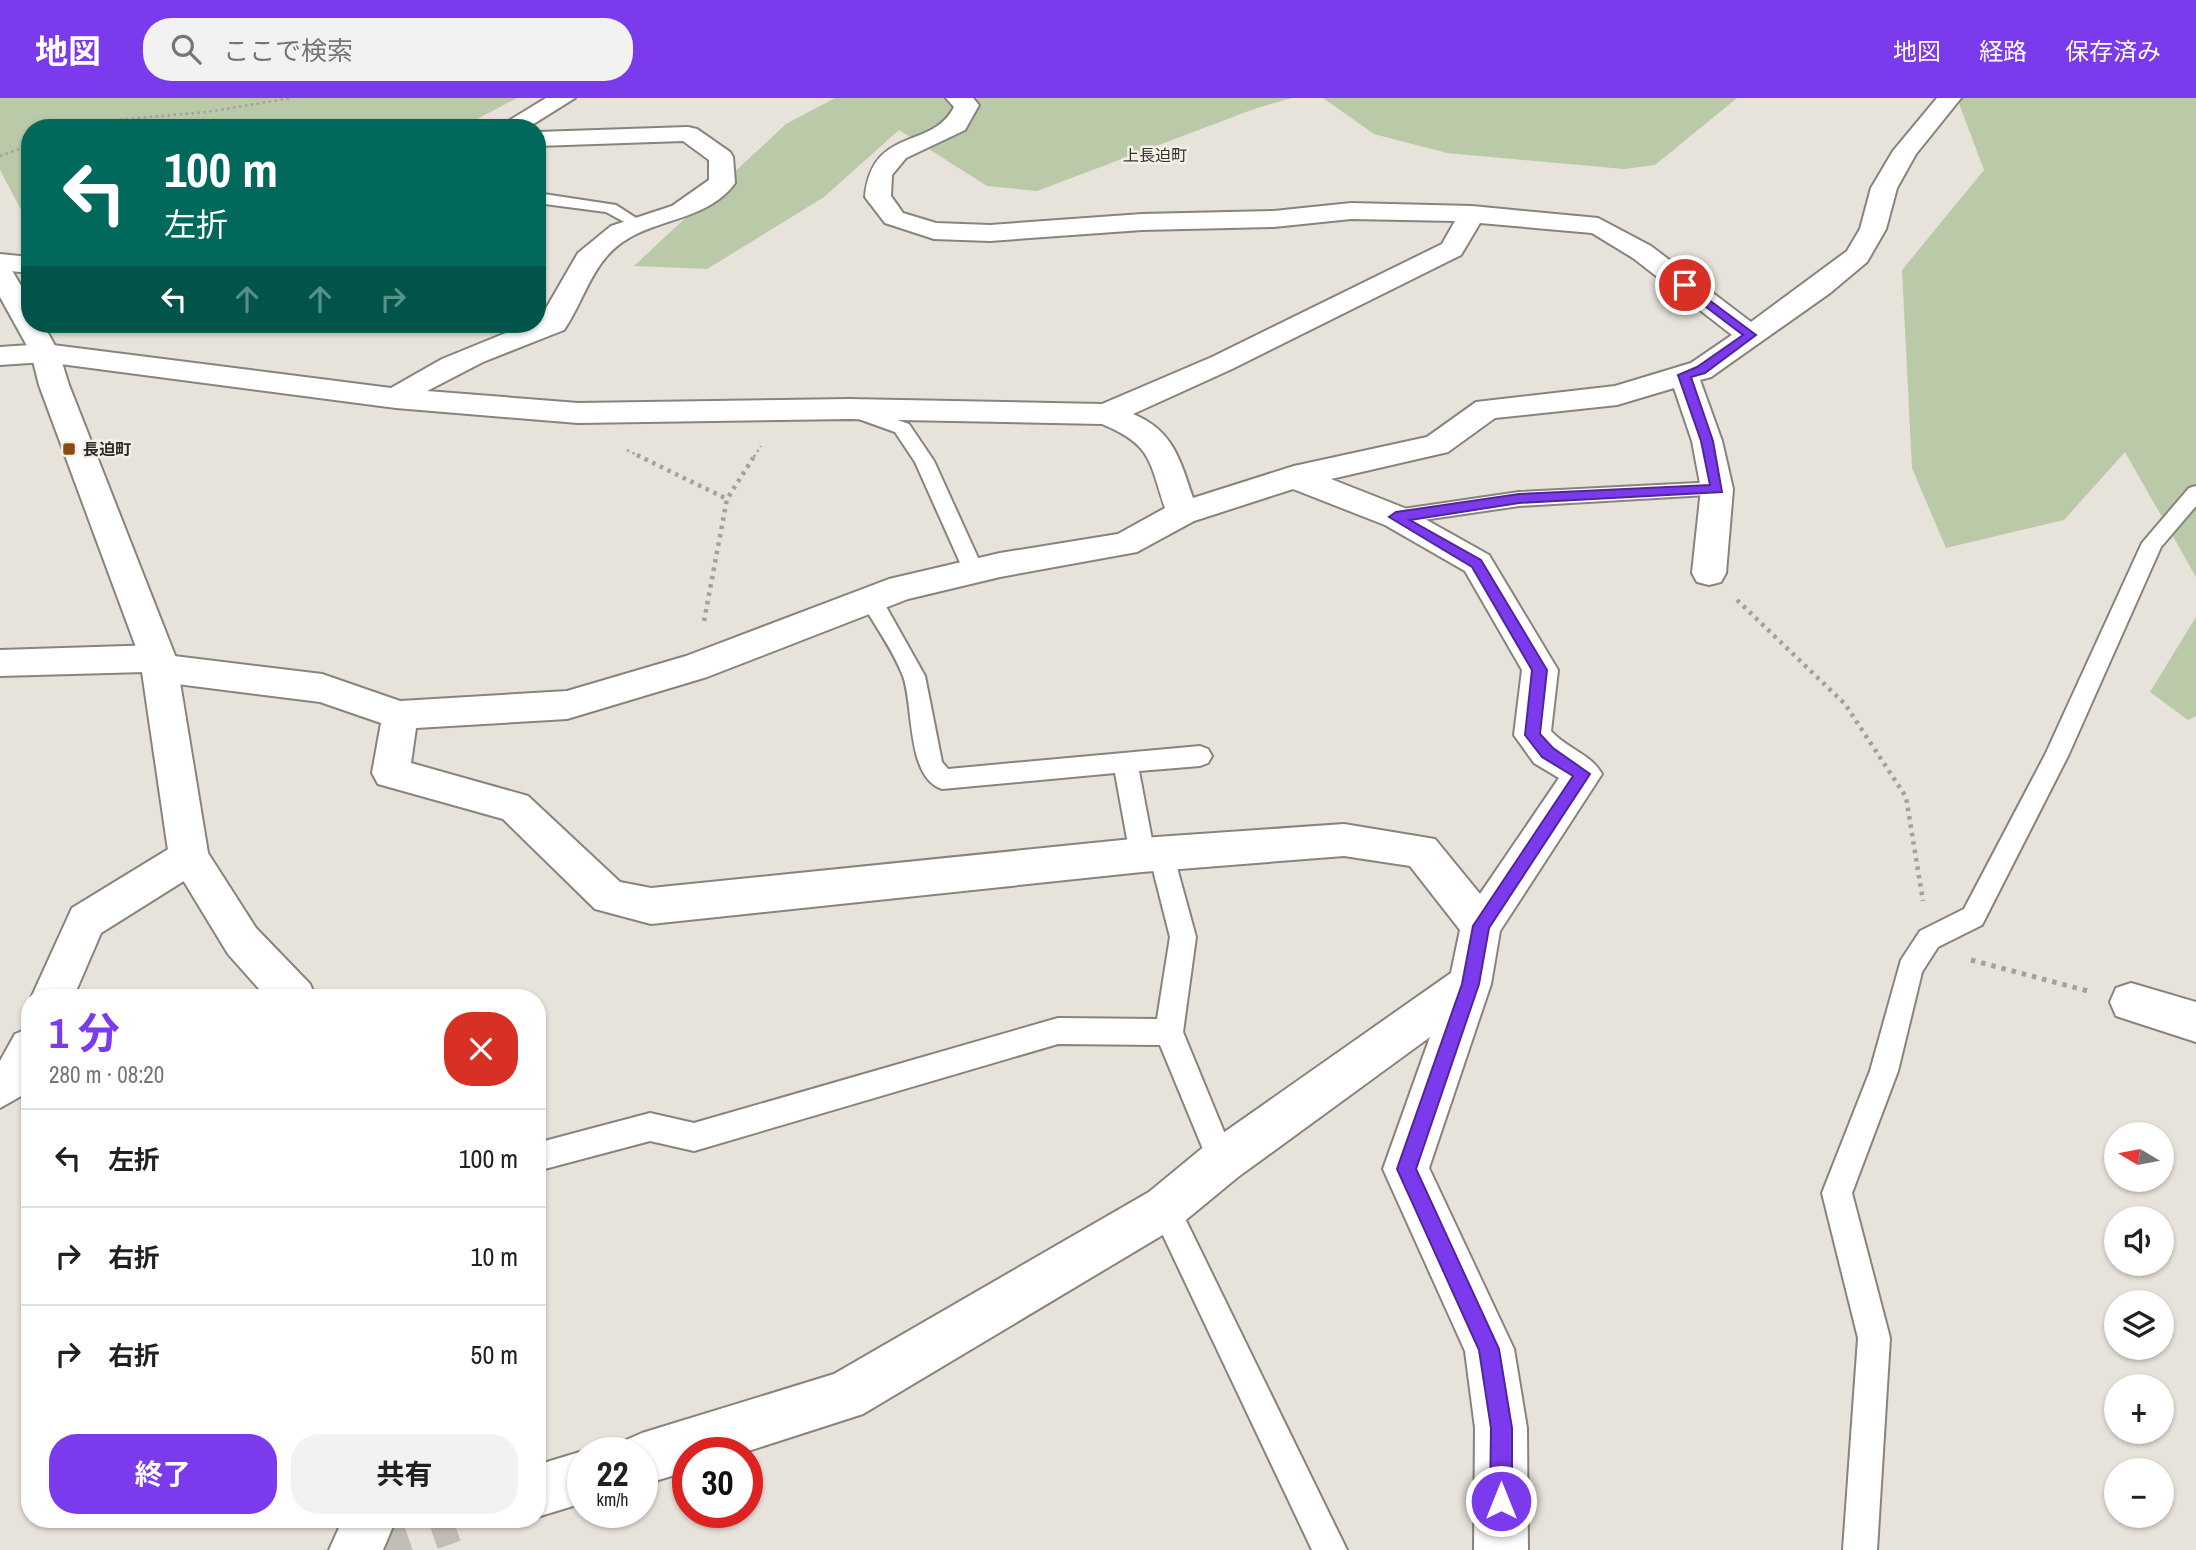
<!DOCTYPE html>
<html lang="ja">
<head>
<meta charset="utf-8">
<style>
	body { margin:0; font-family:"Archivo Narrow","Noto Sans JP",sans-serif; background:#f2f2f2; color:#202124; height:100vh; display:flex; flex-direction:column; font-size:26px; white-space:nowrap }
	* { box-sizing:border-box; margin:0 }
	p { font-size:23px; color:#757577 }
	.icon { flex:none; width:38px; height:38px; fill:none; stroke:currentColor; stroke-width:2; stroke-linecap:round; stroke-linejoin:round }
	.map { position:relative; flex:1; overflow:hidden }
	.sheet { position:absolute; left:21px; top:891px; width:525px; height:539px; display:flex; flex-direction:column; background:#fff; border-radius:28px; box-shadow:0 2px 5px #0004 }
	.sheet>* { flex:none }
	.top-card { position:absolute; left:21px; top:21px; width:525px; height:214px; border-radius:28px; box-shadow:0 2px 5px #0004; background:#00695c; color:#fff; overflow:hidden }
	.needle { width:46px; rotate:280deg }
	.fabs { position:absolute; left:2104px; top:1024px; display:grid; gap:14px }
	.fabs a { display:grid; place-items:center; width:70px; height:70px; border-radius:50%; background:#fff; box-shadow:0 2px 5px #0004; font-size:35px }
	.speed { position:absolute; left:567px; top:1339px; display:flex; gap:14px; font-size:35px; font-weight:700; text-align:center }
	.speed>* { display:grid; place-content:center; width:91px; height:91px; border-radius:50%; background:#fff; box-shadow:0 2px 5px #0004; line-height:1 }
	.speed small { font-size:18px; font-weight:400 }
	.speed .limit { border:10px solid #d22; background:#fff; color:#111 }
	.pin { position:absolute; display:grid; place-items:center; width:60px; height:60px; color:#fff; margin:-30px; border:4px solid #fff; border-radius:50%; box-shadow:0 2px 7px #0007 }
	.me { position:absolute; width:77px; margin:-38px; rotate:0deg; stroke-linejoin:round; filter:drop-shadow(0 0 5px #0008) }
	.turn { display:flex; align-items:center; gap:24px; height:147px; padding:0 28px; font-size:32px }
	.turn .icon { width:91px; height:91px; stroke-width:2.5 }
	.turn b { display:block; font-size:49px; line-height:60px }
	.lanes { display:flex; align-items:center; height:66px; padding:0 28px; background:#0003; justify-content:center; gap:35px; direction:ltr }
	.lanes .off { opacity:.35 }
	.round { display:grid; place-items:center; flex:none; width:74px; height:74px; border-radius:28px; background:#f2f2f2 }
	.headline { display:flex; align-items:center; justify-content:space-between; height:119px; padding:0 28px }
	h1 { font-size:42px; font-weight:700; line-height:52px; color:#7c3aed }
	.action { display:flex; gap:14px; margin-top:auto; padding:14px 28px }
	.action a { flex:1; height:80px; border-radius:28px; background:#7c3aed; color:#fff; font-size:28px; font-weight:700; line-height:80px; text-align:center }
	.action a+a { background:#f2f2f2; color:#202124 }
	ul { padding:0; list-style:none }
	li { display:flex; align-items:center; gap:21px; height:98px; padding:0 28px; border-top:2px solid #e0e0e0 }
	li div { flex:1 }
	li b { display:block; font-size:26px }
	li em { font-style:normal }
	header { display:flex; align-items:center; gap:42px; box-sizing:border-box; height:98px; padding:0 35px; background:#7c3aed; color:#fff }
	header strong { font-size:33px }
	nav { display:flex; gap:38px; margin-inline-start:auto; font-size:24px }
	.search { width:490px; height:63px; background:#f2f2f2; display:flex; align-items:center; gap:18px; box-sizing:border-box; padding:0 24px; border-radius:28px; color:#757577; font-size:26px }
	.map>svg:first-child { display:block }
	.green { fill:#bac9a7 }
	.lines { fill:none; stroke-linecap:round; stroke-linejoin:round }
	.minor-tunnel { stroke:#c2bdb6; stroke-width:46; stroke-dasharray:46 24; stroke-linecap:butt }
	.service-casing { stroke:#88837c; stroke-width:4 }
	.minor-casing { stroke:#88837c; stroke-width:4 }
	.tertiary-casing { stroke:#88837c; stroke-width:4 }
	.path-far2 { stroke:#a5a19a; stroke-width:2.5; stroke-dasharray:2.5 3.5; stroke-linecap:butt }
	.path-far1 { stroke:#a5a19a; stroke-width:4.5; stroke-dasharray:3.5 5; stroke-linecap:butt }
	.path { stroke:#a5a19a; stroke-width:5; stroke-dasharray:4.5 6; stroke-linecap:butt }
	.service { fill:#fff; fill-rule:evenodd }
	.minor { fill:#fff; fill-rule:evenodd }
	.tertiary { fill:#fff; fill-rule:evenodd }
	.route { fill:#7c3aed; stroke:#51269a; stroke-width:2 }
	.poi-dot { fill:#8a4c0f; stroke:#f4efe7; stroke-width:2.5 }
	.labels { text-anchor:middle; stroke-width:5; stroke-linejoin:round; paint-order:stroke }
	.far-neighbourhood-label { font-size:16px; fill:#35312b; stroke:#f4efe7 }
	.far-poi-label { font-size:16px; font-weight:bold; fill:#2d2b28; stroke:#f4efe7; text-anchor:start }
</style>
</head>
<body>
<header>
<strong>地図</strong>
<div class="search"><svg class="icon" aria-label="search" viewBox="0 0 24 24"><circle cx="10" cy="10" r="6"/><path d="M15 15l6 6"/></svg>ここで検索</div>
<nav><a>地図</a><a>経路</a><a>保存済み</a></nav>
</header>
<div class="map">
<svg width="2196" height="1452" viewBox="0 0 2196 1452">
	<rect width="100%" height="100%" fill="#e7e2da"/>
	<g class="green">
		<path d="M0 0H517L460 30H30L28 125 0 72Z"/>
		<path d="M835 0H1292L1254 11 1037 93 987 88 899 32 824 99 707 171 634 168 786 26Z"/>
		<path d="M1323 0H1737L1655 67 1624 71 1447 55 1374 36Z"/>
		<path d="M1957 0H2196V479L2125 354 2064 422 1946 450 1912 370 1902 172 1984 72Z"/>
		<path d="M2196 519V618L2188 622 2150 594Z"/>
	</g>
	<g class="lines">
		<path class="minor-tunnel" d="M364 1452 453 1421"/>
		<g class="service-casing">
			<g id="service">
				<path d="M537 95 616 107 647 127 639 132 606 114 537 105Z"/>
				<path d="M849 305 909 326 934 363 984 473 980 478H966L915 364 895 334 842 315 839 311 842 307Z"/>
				<path d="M1717 384 1724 386 1727 391 1724 396 1519 408 1396 426 1386 419 1396 412 1519 394Z"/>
				<path d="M2196 388V408L2161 449 2068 658 1982 827 1938 849 1922 874 1898 973 1852 1095 1890 1240 1877 1452H1843L1858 1240 1822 1095 1870 973 1901 862 1920 833 1964 811 2045 657 2142 445 2189 390Z"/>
				<path d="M871 494 879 496 925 578 942 664 948 671 1200 648 1208 651 1212 658 1208 665 1200 668 1139 673 1153 747 1161 744 1170 748 1173 755 1196 839 1183 934 1236 1063 1232 1073 1222 1077 1212 1073 1160 947 1058 946 694 1053 650 1043 537 1073V1045L650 1015 694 1025 1058 920 1157 921 1170 839 1151 764 1142 768 1133 765 1130 757 1115 675 942 691C906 679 914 608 903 578 893 552 874 526 860 502L863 496Z"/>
				<path d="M1165 1095 1175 1100 1347 1452H1312L1150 1110 1155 1100Z"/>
			</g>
		</g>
		<g class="minor-casing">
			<g id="minor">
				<path d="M546 0H575L527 30H497Z"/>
				<path d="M946 0H973L979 7 965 32 906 60 892 77 891 98 903 115 936 125 990 127 1142 116 1274 113 1351 105 1472 108 1598 120 1651 148 1751 224 1847 153 1860 131 1871 90 1893 53 1937 0H1961L1916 56 1897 90 1886 131 1867 164 1830 195 1711 279 1700 282 1722 343 1733 391 1726 475 1721 484 1709 487 1697 484 1692 475 1701 391 1692 343 1674 290 1617 307 1495 320 1448 354 1331 381 1407 411 1489 457 1558 572 1551 633C1566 650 1591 656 1602 676L1500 833 1491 886 1429 1070 1514 1251 1527 1330 1528 1452H1474L1475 1330 1465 1253 1383 1071 1430 939 1238 1079 1181 1126 863 1316 745 1354H688V1373L642 1387V1354H619L624 1343 642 1335 834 1276 1149 1094 1206 1047 1451 875 1460 832 1410 768 1344 758 1142 774 651 826 595 811 503 721 378 686 372 675 381 625 320 604 161 584 149 580 145 574 0 578V552L158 547 170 551 174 558 322 576 400 603 567 593 686 558 889 481 1000 455 1118 436 1165 410C1149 362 1152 347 1102 326L849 321 578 325 396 310 45 264 0 267V249L45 246 391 290 442 261 528 226H537L578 155 611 128 672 108 709 82V62L683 43 537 48V34L688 29 697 31 730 54 733 59 735 85C710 120 663 120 629 140 592 161 586 200 564 232L483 264 427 293 578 305 849 301 1102 306 1212 259 1442 146 1455 123 1351 121 1274 129 1142 132 990 143 934 141 885 125 865 99C872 27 932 53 954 9ZM1480 125 1592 135 1633 160 1732 237 1691 265 1615 288 1476 304 1427 339 1294 368 1193 400C1180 362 1173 332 1133 316L1232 271 1461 157ZM1293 391 1385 427 1465 473 1522 572 1514 637 1534 665 1559 680 1480 796 1435 741 1344 726 1142 740 651 790 620 784 528 698 411 665 416 630 567 621 707 579 908 501 1000 479 1137 454 1194 423Z"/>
				<path d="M0 156 30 159V175L0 172Z"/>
				<path d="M189 742 203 747 209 759 203 771 101 835 73 900H31L72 810 175 747Z"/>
				<path d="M2131 885 2196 904V944L2116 918 2110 904 2116 890Z"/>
				<path d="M30 930V993L0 1010V963L15 936Z"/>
				<path d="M583 1353 587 1354H583V1405L537 1419V1367Z"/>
			</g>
		</g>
		<g class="tertiary-casing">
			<g id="tertiary">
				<path d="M0 167 10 169 30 203V226H43L59 255 69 287 176 560 208 755 256 830 310 886 316 900H267L228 856 169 759 140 560 39 287 31 255 0 199Z"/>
				<path d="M343 1421H396L383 1452H329Z"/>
			</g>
		</g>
		<g class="path-far2">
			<path d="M91 30 116 22 207 14 291 0"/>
			<path d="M0 58 30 47"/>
			<path d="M627 352 641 359"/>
			<path d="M754 359 761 348"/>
		</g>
		<g class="path-far1">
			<path d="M637 357 727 401"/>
			<path d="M1737 502 1845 606 1906 699 1923 803"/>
			<path d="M704 523 727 401 755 357"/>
		</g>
		<path class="path" d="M1971 862 2088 893"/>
		<use href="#service" class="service"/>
		<use href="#minor" class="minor"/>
		<use href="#tertiary" class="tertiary"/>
	</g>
	<path class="route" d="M1685 184 1756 237 1705 275 1691 279 1713 343 1722 394 1519 405 1410 422 1481 462 1547 572 1540 636 1553 650 1590 676 1489 830 1479 886 1416 1071 1499 1251 1512 1330V1403L1509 1411 1501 1414 1493 1411 1490 1403 1491 1330 1479 1252 1397 1071 1462 886 1473 828 1573 678 1542 659 1525 637 1532 572 1472 469 1389 419 1396 414 1519 396 1710 387 1701 343 1678 277 1697 269 1743 237 1681 190 1680 187Z"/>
	<rect class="poi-dot" x="62" y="344" width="14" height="14" rx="3.5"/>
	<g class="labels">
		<g class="far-neighbourhood-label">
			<text x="1155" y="63">上長迫町</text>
		</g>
		<g class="far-poi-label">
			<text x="83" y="357">長迫町</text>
		</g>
	</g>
</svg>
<div class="fabs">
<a><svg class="needle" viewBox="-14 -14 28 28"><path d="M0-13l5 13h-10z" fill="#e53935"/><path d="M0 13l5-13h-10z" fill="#757577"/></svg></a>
<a><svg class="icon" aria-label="sound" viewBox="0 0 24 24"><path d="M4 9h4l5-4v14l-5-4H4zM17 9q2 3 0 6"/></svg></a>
<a><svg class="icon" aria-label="layers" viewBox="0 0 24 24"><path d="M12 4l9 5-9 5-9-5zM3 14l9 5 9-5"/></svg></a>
<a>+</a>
<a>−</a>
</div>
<div class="speed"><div>22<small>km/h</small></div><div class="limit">30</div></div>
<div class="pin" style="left:1685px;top:187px;background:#d93025"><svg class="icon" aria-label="arrive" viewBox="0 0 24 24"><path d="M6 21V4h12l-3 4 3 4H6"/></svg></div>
<svg class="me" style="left:1501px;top:1403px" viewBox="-20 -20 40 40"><circle r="17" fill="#7c3aed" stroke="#fff" stroke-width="3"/><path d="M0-11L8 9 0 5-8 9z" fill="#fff"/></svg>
<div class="top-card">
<div class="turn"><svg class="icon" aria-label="left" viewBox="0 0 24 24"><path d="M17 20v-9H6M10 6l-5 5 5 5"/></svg><div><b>100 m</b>左折</div></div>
<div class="lanes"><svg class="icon" aria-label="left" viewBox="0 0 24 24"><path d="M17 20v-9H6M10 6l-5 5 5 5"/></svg><svg class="icon off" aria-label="ahead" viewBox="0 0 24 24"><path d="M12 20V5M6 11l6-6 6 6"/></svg><svg class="icon off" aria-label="ahead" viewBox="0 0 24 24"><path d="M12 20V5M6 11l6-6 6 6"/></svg><svg class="icon off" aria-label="right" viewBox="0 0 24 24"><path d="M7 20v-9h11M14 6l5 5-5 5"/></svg></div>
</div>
<section class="sheet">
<div class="headline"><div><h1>1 分</h1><p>280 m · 08:20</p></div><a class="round" style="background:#d93025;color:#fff"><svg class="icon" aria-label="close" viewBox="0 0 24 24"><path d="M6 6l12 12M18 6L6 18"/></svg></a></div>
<ul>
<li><svg class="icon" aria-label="left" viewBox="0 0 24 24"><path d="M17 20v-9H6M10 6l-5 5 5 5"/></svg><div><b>左折</b></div><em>100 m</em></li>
<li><svg class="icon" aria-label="right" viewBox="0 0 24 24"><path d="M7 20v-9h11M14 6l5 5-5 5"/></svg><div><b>右折</b></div><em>10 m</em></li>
<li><svg class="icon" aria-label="right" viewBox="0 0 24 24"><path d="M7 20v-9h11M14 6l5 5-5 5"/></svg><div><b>右折</b></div><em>50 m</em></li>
</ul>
<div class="action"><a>終了</a><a>共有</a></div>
</section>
</div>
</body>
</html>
